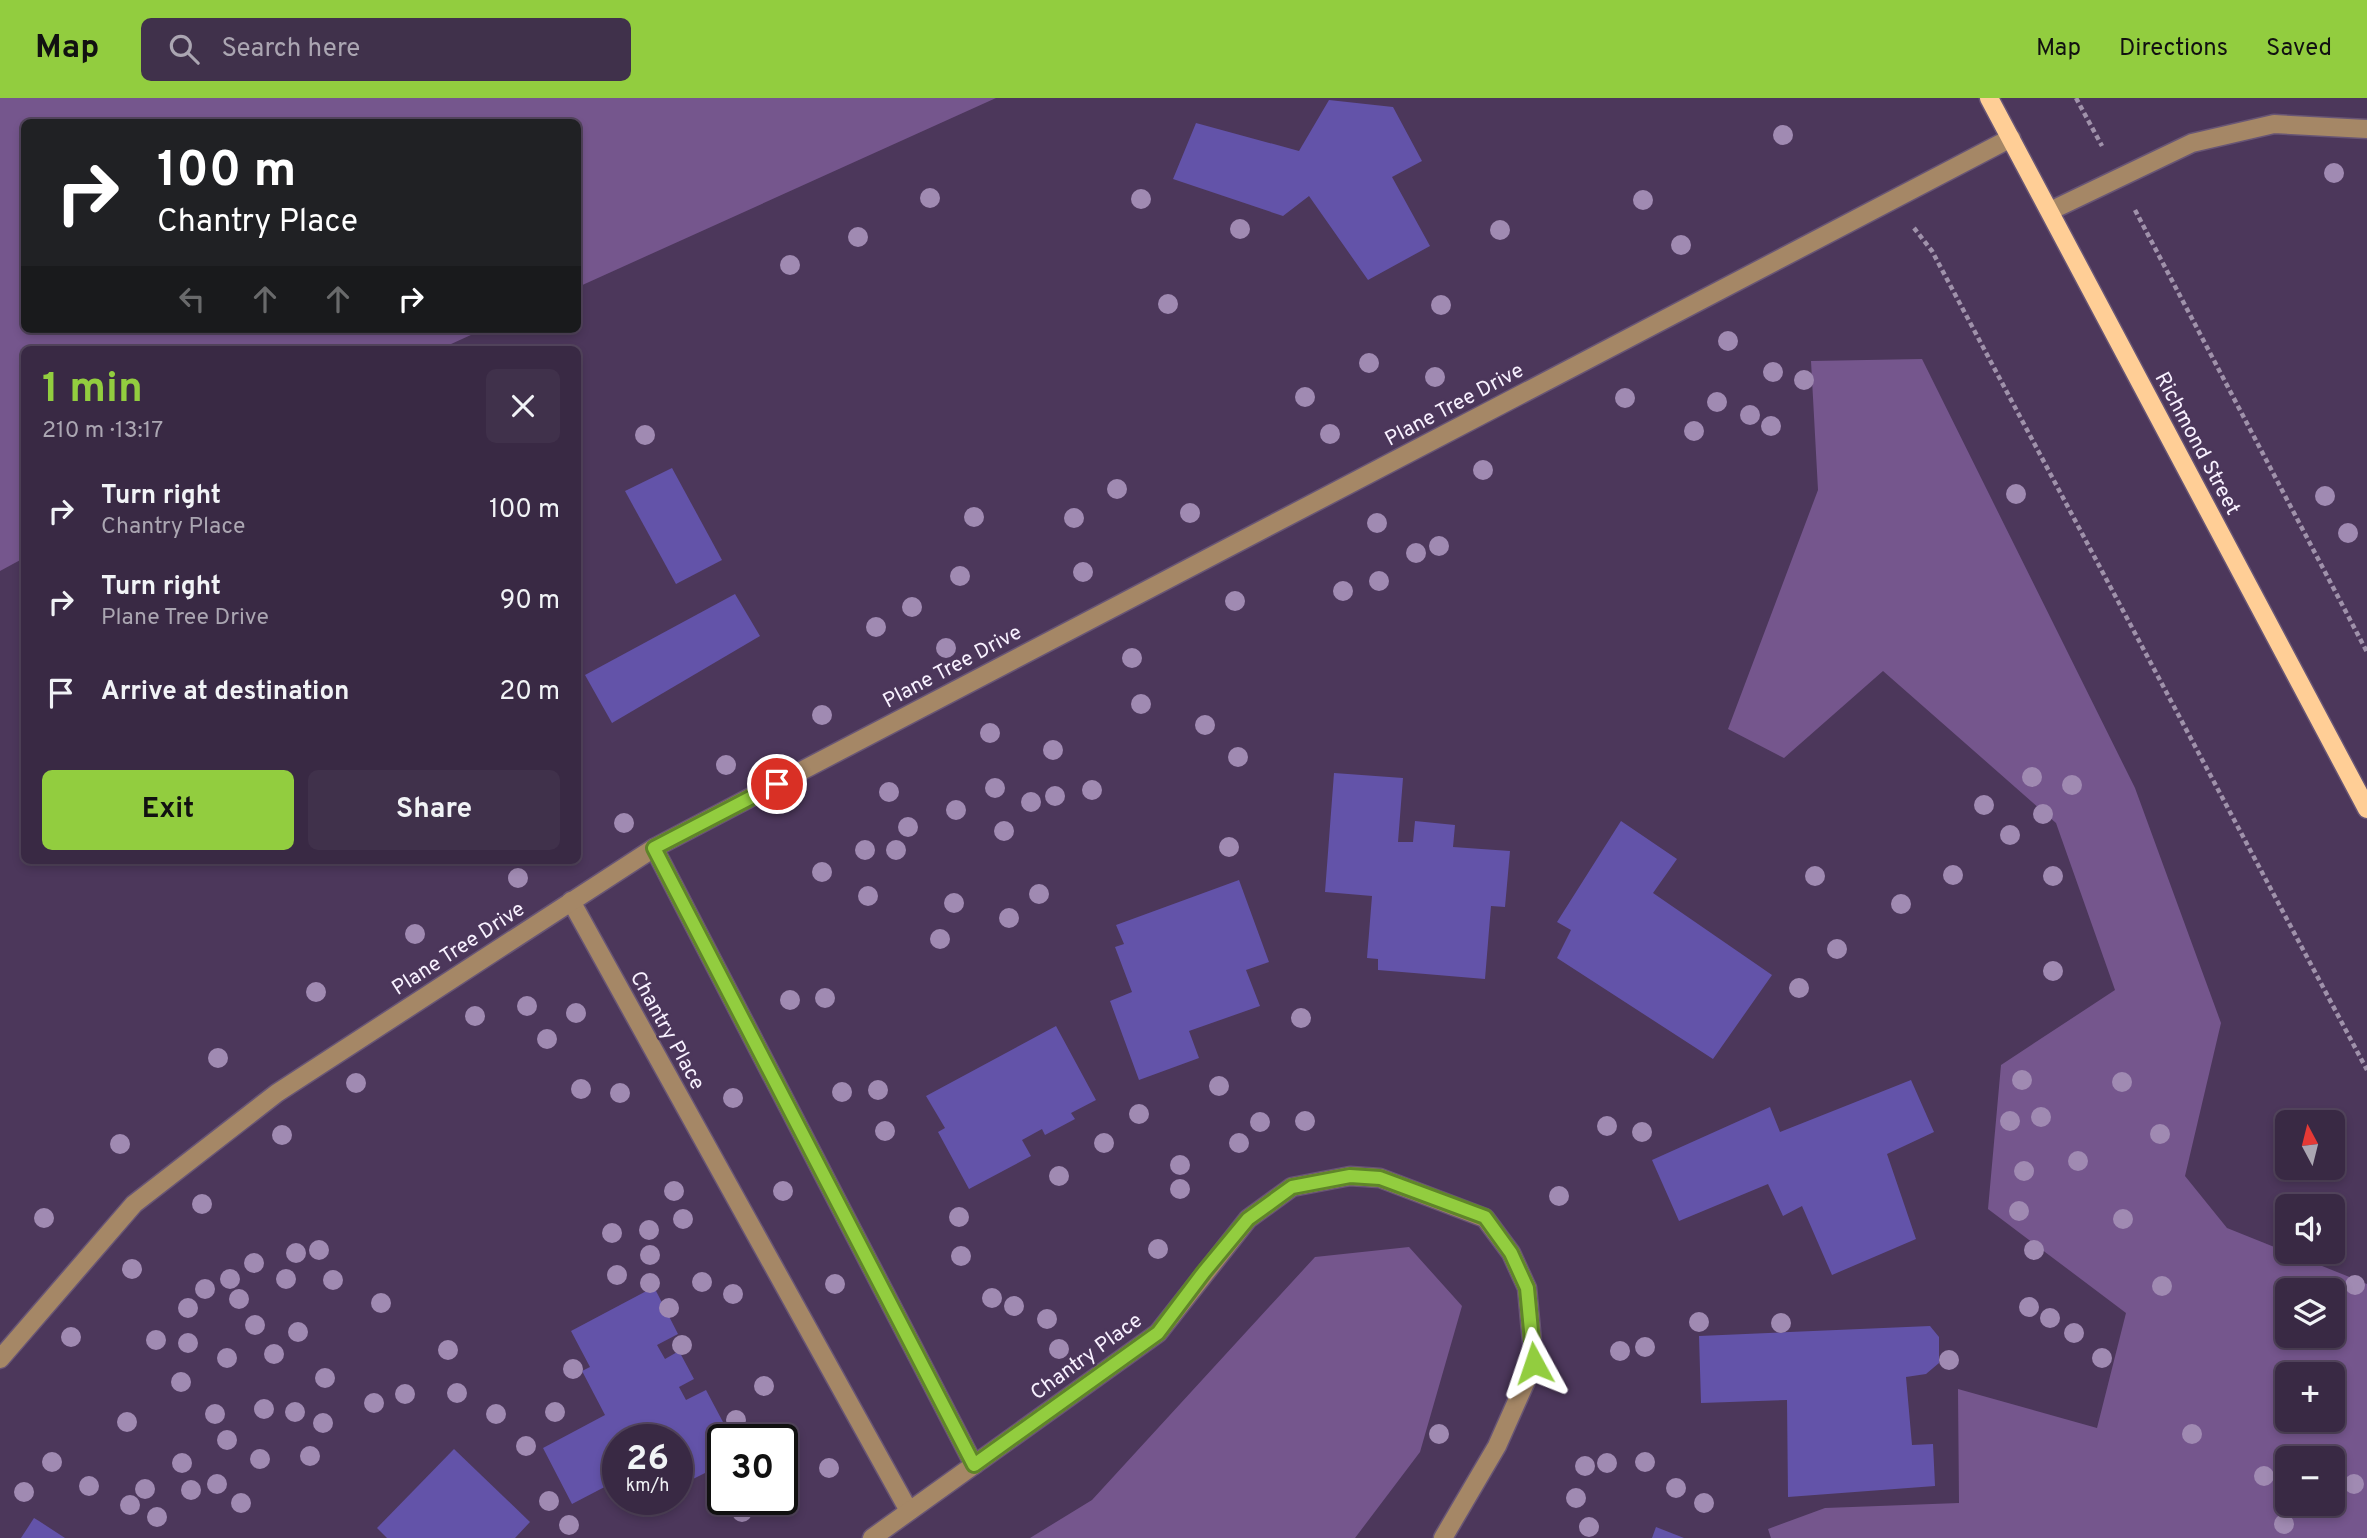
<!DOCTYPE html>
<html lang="en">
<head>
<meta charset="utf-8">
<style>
	body { margin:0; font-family:Overpass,sans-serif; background:#40314b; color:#f1f3f6; height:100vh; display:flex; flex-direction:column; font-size:26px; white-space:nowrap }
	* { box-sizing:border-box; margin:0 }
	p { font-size:23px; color:#aba6b2 }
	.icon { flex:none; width:38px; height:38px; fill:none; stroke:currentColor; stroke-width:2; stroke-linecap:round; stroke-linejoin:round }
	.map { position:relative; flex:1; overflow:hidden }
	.details { position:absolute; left:21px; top:248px; width:560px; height:518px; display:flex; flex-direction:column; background:#392944; border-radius:10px; box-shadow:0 4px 10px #0003,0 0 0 2px #53455d }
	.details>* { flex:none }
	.top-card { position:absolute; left:21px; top:21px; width:560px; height:214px; border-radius:10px; box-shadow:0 4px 10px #0003,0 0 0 2px #53455d; background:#202124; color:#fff; overflow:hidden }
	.needle { width:46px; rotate:353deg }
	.controls { position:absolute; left:2275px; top:1012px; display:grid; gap:14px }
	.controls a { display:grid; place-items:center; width:70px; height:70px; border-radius:10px; background:#392944; box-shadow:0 4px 10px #0003,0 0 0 2px #53455d; font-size:35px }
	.speed { position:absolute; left:602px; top:1326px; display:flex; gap:14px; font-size:35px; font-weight:700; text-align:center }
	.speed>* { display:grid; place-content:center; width:91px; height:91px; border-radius:50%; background:#392944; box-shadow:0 4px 10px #0003,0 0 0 2px #53455d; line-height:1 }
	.speed small { font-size:18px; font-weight:400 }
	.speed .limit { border:4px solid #111; border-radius:10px; background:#fff; color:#111 }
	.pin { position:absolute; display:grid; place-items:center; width:60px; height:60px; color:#fff; margin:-30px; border:4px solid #fff; border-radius:50%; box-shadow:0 2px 7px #0007 }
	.me { position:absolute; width:77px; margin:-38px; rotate:355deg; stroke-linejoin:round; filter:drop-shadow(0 0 5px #0008) }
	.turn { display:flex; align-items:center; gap:24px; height:147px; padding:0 21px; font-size:32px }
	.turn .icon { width:91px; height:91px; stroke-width:2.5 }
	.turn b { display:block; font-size:49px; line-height:60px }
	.lanes { display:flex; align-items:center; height:66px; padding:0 21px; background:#0003; justify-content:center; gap:35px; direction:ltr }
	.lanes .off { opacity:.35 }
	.round { display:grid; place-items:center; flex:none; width:74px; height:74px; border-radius:10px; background:#40314b }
	.head { display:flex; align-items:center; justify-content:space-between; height:119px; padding:0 21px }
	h1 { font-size:42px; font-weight:700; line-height:52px; color:#92cd3f }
	.button { display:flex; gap:14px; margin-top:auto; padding:14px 21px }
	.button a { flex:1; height:80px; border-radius:10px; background:#92cd3f; color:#111; font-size:28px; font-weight:700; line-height:80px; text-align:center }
	.button a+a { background:#40314b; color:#f1f3f6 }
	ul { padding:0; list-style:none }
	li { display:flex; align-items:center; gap:21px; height:91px; padding:0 21px }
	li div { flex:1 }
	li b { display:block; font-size:26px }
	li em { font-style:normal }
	header { display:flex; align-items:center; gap:42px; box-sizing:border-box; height:98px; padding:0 35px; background:#92cd3f; color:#111 }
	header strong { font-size:33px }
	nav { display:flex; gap:38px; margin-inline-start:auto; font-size:24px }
	.search { width:490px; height:63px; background:#40314b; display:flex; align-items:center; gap:18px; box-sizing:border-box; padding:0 24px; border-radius:10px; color:#aba6b2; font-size:26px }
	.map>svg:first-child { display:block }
	.green { fill:#75568d; fill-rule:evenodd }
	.building { fill:#6353a9 }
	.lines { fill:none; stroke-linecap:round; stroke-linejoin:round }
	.minor-casing { stroke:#685575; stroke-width:21 }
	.major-casing { stroke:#685575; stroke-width:21 }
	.path { stroke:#a092ab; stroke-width:4.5; stroke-dasharray:5 3.5; stroke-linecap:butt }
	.minor { stroke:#a58766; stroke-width:18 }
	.major { stroke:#ffce96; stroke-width:18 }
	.tree { fill:#a08ab2 }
	.route-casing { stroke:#5f8529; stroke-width:18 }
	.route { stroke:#92cd3f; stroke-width:12 }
	.labels { text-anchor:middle; stroke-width:5; stroke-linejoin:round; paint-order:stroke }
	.street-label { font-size:21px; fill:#f8f1ff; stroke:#4c375b }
</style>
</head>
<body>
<header>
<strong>Map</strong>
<div class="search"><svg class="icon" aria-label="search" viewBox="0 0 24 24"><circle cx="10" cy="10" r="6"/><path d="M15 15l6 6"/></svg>Search here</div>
<nav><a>Map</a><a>Directions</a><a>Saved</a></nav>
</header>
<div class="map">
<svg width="2367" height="1440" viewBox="0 0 2367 1440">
	<rect width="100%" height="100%" fill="#4c375b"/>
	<g class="green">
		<path d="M0 0H996L578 189V24H24V231H484L438 252H24V460L0 473Z"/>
		<path d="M1922 261 2135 690 2221 925 2185 1078 2227 1130 2367 1186V1440H1771L1768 1431 1825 1410 1959 1405 1958 1291 2097 1330 2126 1215 1988 1111 2001 967 2115 892 2056 725 1883 573 1784 660 1728 631 1818 392 1811 263ZM2287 1192H2333V1237H2287ZM2287 1276H2333V1321H2287ZM2287 1360H2333V1405H2287Z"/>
		<path d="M1409 1149 1462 1208 1420 1354 1355 1440H1030L1092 1402 1315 1159Z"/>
	</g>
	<g class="building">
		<path d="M1329 2 1393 9 1422 63 1392 79 1430 148 1368 182 1309 98 1283 118 1173 81 1196 25 1299 53Z"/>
		<path d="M672 370 722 462 676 486 625 393Z"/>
		<path d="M735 496 760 538 612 625 585 577Z"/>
		<path d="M1334 675 1403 680 1398 744H1413L1415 723 1455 727 1453 749 1510 753 1505 809 1491 808 1485 881 1378 872V861L1367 860 1372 798 1325 794Z"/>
		<path d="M1621 723 1677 761 1653 795 1772 877 1713 961 1557 860 1571 832 1557 824Z"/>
		<path d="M1239 782 1269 864 1246 872 1260 908 1189 933 1199 960 1139 982 1110 903 1132 894 1115 849 1124 846 1116 827Z"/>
		<path d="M1056 928 1096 1002 1071 1015 1075 1021 1045 1037 1042 1031 1022 1042 1031 1058 969 1091 938 1034 945 1030 926 998Z"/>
		<path d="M1911 982 1934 1034 1887 1056 1916 1141 1832 1177 1802 1108 1783 1118 1768 1086 1679 1123 1652 1062 1770 1009 1780 1034Z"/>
		<path d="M654 1189 678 1236 657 1247 665 1261 679 1253 694 1281 679 1289 686 1302 706 1292 732 1341 723 1342V1346L705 1355 713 1371 677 1389V1342H618V1382L572 1406 543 1350 605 1317 582 1273 590 1269 571 1233Z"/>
		<path d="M1930 1228 1939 1239V1265L1926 1276 1906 1279 1912 1347 1933 1346 1935 1388 1788 1399 1787 1302 1701 1305 1699 1238Z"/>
		<path d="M454 1351 530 1424 515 1440H387L377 1430Z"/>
		<path d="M34 1420 39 1423 65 1440H21Z"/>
		<path d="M1656 1429 1684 1440H1652Z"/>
	</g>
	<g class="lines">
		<g class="minor-casing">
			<g id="minor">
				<path d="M2050 113 2192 45 2274 26 2367 31"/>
				<path d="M654 750 974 1367"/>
				<path d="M571 803 909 1413"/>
				<path d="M0 1261 134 1106 277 995 654 750 2011 40"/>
				<path d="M872 1440 1158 1235 1248 1121 1292 1089 1350 1078 1380 1080 1485 1120 1511 1155 1527 1190 1534 1265 1497 1348 1443 1440"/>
			</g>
		</g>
		<g class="major-casing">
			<path id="major" d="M1989 0 2367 711"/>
		</g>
		<g class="path">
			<path d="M2076 0 2102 48"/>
			<path d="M2135 112 2367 554"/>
			<path d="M1914 130 1932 153 2367 972"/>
		</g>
		<use href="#minor" class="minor"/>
		<use href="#major" class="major"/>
	</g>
	<g class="tree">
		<circle cx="1783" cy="37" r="10"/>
		<circle cx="2334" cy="75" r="10"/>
		<circle cx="930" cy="100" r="10"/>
		<circle cx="1141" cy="101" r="10"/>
		<circle cx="1643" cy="102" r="10"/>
		<circle cx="1240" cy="131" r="10"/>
		<circle cx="1500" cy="132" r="10"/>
		<circle cx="858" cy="139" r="10"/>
		<circle cx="1681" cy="147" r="10"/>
		<circle cx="790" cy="167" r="10"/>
		<circle cx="1168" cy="206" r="10"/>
		<circle cx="1441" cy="207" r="10"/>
		<circle cx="1728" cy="243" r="10"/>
		<circle cx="1369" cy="265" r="10"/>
		<circle cx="1773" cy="274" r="10"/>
		<circle cx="1435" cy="279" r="10"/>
		<circle cx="1804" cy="282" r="10"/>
		<circle cx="1305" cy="299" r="10"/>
		<circle cx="1625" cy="300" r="10"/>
		<circle cx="1717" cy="304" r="10"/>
		<circle cx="1750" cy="317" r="10"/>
		<circle cx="1771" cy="328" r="10"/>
		<circle cx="1694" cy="333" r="10"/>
		<circle cx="1330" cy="336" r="10"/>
		<circle cx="645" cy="337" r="10"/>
		<circle cx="1483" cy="372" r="10"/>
		<circle cx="1117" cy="391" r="10"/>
		<circle cx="2016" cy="396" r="10"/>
		<circle cx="2325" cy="398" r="10"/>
		<circle cx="1190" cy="415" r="10"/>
		<circle cx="974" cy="419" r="10"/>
		<circle cx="1074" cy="420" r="10"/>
		<circle cx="1377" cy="425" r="10"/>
		<circle cx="2348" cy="435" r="10"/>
		<circle cx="1439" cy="448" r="10"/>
		<circle cx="1416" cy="455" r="10"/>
		<circle cx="1083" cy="474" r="10"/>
		<circle cx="960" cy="478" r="10"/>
		<circle cx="1379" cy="483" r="10"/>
		<circle cx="1343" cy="493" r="10"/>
		<circle cx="1235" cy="503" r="10"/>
		<circle cx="912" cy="509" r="10"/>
		<circle cx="876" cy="529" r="10"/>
		<circle cx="946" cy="550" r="10"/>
		<circle cx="1132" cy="560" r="10"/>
		<circle cx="1141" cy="606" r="10"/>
		<circle cx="822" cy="617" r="10"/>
		<circle cx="1205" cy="627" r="10"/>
		<circle cx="990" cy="635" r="10"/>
		<circle cx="1053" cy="652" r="10"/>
		<circle cx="1238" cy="659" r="10"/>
		<circle cx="726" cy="667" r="10"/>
		<circle cx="2032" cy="679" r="10"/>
		<circle cx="2072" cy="687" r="10"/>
		<circle cx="995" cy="690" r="10"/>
		<circle cx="1092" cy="692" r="10"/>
		<circle cx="889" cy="694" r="10"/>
		<circle cx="1055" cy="698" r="10"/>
		<circle cx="1031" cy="704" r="10"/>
		<circle cx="1984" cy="707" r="10"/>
		<circle cx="956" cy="712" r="10"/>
		<circle cx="2043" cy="716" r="10"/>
		<circle cx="624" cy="725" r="10"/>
		<circle cx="908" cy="729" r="10"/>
		<circle cx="1004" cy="733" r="10"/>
		<circle cx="2010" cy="737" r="10"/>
		<circle cx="1229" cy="749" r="10"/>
		<circle cx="865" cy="752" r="10"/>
		<circle cx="896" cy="752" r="10"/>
		<circle cx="822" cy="774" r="10"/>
		<circle cx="1953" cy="777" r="10"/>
		<circle cx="1815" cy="778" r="10"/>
		<circle cx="2053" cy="778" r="10"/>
		<circle cx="518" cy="780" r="10"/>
		<circle cx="1039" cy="796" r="10"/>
		<circle cx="868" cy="798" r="10"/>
		<circle cx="954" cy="805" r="10"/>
		<circle cx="1901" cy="806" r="10"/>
		<circle cx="1009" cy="820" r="10"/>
		<circle cx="415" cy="836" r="10"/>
		<circle cx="940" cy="841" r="10"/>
		<circle cx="1837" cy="851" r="10"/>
		<circle cx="2053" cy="873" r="10"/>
		<circle cx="1799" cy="890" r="10"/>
		<circle cx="316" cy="894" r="10"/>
		<circle cx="825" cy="900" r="10"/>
		<circle cx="790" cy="902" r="10"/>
		<circle cx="527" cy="908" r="10"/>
		<circle cx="576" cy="915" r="10"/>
		<circle cx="475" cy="918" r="10"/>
		<circle cx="1301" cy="920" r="10"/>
		<circle cx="547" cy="941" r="10"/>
		<circle cx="218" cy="960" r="10"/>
		<circle cx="2022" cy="982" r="10"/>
		<circle cx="2122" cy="984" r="10"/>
		<circle cx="356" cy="985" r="10"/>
		<circle cx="1219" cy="988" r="10"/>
		<circle cx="581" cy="991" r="10"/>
		<circle cx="878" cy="992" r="10"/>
		<circle cx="842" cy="994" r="10"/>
		<circle cx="620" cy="995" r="10"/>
		<circle cx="733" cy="1000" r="10"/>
		<circle cx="1139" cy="1016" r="10"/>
		<circle cx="2041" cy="1019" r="10"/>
		<circle cx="1305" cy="1023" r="10"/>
		<circle cx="2010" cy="1023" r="10"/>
		<circle cx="1260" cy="1024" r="10"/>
		<circle cx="1607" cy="1028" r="10"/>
		<circle cx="885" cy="1033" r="10"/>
		<circle cx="1642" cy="1034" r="10"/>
		<circle cx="2160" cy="1036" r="10"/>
		<circle cx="282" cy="1037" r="10"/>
		<circle cx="1104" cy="1045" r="10"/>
		<circle cx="1239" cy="1045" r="10"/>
		<circle cx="120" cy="1046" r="10"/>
		<circle cx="2078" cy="1063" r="10"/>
		<circle cx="1180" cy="1067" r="10"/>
		<circle cx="2024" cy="1073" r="10"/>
		<circle cx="1059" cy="1078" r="10"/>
		<circle cx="1180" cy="1091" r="10"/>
		<circle cx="674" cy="1093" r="10"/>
		<circle cx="783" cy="1093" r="10"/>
		<circle cx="1559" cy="1098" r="10"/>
		<circle cx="202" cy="1106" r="10"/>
		<circle cx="2019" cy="1113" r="10"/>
		<circle cx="959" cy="1119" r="10"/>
		<circle cx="44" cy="1120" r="10"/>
		<circle cx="683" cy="1121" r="10"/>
		<circle cx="2123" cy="1121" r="10"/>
		<circle cx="649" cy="1132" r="10"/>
		<circle cx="612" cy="1135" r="10"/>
		<circle cx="1158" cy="1151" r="10"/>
		<circle cx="319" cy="1152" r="10"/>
		<circle cx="2034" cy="1152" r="10"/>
		<circle cx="296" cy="1155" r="10"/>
		<circle cx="650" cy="1157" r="10"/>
		<circle cx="961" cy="1158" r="10"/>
		<circle cx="254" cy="1165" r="10"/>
		<circle cx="132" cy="1171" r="10"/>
		<circle cx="617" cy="1177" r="10"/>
		<circle cx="230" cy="1181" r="10"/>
		<circle cx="286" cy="1181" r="10"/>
		<circle cx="333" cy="1182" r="10"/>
		<circle cx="702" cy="1184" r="10"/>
		<circle cx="650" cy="1185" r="10"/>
		<circle cx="835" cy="1186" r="10"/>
		<circle cx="2355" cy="1187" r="10"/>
		<circle cx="2162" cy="1188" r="10"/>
		<circle cx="205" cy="1191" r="10"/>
		<circle cx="733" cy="1196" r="10"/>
		<circle cx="992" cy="1200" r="10"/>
		<circle cx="239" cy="1201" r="10"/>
		<circle cx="381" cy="1205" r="10"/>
		<circle cx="1014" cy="1208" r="10"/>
		<circle cx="2029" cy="1209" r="10"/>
		<circle cx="188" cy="1210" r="10"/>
		<circle cx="669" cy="1210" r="10"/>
		<circle cx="2050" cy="1220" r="10"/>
		<circle cx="1047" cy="1221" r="10"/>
		<circle cx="1699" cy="1224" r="10"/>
		<circle cx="1781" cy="1225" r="10"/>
		<circle cx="255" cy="1227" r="10"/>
		<circle cx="298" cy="1234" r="10"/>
		<circle cx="2074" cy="1235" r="10"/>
		<circle cx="71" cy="1239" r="10"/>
		<circle cx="156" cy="1242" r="10"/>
		<circle cx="188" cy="1245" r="10"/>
		<circle cx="682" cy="1247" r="10"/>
		<circle cx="1645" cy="1249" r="10"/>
		<circle cx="1059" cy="1251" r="10"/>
		<circle cx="448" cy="1252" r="10"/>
		<circle cx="1620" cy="1253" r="10"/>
		<circle cx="274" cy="1256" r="10"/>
		<circle cx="227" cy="1260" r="10"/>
		<circle cx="2102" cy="1260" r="10"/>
		<circle cx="1949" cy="1262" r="10"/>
		<circle cx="573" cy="1271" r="10"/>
		<circle cx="325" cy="1280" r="10"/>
		<circle cx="181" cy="1284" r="10"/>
		<circle cx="764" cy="1288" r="10"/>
		<circle cx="457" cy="1295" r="10"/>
		<circle cx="405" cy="1296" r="10"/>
		<circle cx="374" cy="1305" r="10"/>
		<circle cx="264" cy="1311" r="10"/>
		<circle cx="295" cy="1314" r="10"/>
		<circle cx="555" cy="1314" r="10"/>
		<circle cx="215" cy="1316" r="10"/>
		<circle cx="496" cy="1316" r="10"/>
		<circle cx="736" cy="1322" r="10"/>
		<circle cx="127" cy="1324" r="10"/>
		<circle cx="323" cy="1325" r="10"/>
		<circle cx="1439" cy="1336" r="10"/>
		<circle cx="2192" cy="1336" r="10"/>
		<circle cx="227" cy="1342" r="10"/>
		<circle cx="526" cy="1348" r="10"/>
		<circle cx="310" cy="1358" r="10"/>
		<circle cx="260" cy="1361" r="10"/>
		<circle cx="52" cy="1364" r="10"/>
		<circle cx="1645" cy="1364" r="10"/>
		<circle cx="182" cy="1365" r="10"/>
		<circle cx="1607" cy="1365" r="10"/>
		<circle cx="1585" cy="1368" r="10"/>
		<circle cx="829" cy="1370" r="10"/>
		<circle cx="2264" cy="1378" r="10"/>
		<circle cx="217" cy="1386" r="10"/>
		<circle cx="2354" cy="1386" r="10"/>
		<circle cx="89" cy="1388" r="10"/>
		<circle cx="1676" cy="1390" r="10"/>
		<circle cx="145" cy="1391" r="10"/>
		<circle cx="191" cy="1392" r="10"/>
		<circle cx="24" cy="1394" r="10"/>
		<circle cx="1576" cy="1400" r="10"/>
		<circle cx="549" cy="1403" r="10"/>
		<circle cx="241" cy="1405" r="10"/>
		<circle cx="1704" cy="1405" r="10"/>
		<circle cx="130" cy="1407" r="10"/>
		<circle cx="742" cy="1414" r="10"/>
		<circle cx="157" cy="1419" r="10"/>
		<circle cx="2284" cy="1426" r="10"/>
		<circle cx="569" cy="1427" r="10"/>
		<circle cx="1589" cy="1429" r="10"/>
	</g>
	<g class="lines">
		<g class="route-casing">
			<path id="route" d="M777 686 654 750 974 1367 1158 1235 1204 1174 1248 1121 1292 1089 1350 1078 1380 1080 1485 1119 1511 1155 1527 1190 1534 1265"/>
		</g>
		<use href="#route" class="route"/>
	</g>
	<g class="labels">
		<g class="street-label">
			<text transform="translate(1454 306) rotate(-28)" y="7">Plane Tree Drive</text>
			<text transform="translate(2198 345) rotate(62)" y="7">Richmond Street</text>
			<text transform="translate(952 568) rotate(-28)" y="7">Plane Tree Drive</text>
			<text transform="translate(458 850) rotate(-33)" y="7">Plane Tree Drive</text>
			<text transform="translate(668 932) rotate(61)" y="7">Chantry Place</text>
			<text transform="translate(1086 1258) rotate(-36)" y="7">Chantry Place</text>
		</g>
	</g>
</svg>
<div class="controls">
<a><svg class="needle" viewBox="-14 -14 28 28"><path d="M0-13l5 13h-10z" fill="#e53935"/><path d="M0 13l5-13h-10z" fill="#aba6b2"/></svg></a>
<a><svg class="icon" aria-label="sound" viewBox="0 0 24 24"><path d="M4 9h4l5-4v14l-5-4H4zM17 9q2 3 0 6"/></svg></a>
<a><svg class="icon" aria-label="layers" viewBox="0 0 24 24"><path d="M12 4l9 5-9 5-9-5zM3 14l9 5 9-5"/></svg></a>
<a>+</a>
<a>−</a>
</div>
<div class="speed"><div>26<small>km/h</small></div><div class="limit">30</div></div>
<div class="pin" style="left:777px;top:686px;background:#d93025"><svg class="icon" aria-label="arrive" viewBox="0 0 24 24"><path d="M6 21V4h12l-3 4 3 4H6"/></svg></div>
<svg class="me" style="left:1534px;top:1265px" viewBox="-20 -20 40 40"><path d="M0-17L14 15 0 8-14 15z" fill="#92cd3f" stroke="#fff" stroke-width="4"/></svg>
<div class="top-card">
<div class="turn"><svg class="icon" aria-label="right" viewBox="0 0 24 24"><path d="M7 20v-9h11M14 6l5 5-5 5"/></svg><div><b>100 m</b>Chantry Place</div></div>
<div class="lanes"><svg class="icon off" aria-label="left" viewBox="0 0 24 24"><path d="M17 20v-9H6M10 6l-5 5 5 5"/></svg><svg class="icon off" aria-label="ahead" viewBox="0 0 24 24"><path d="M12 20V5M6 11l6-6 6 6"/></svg><svg class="icon off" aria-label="ahead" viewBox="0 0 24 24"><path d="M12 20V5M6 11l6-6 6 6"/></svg><svg class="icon" aria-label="right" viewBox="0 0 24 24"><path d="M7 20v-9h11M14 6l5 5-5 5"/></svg></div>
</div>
<section class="details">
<div class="head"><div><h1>1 min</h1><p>210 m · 13:17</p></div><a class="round"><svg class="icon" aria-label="close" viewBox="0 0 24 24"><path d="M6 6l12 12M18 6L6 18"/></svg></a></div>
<ul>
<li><svg class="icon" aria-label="right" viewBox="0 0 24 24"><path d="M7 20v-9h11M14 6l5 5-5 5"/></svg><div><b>Turn right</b><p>Chantry Place</p></div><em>100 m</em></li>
<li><svg class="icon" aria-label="right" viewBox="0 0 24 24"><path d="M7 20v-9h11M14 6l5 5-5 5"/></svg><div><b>Turn right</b><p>Plane Tree Drive</p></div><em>90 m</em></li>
<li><svg class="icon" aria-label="arrive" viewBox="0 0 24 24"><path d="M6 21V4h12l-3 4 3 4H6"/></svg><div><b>Arrive at destination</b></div><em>20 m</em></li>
</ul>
<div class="button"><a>Exit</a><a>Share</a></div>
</section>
</div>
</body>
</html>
